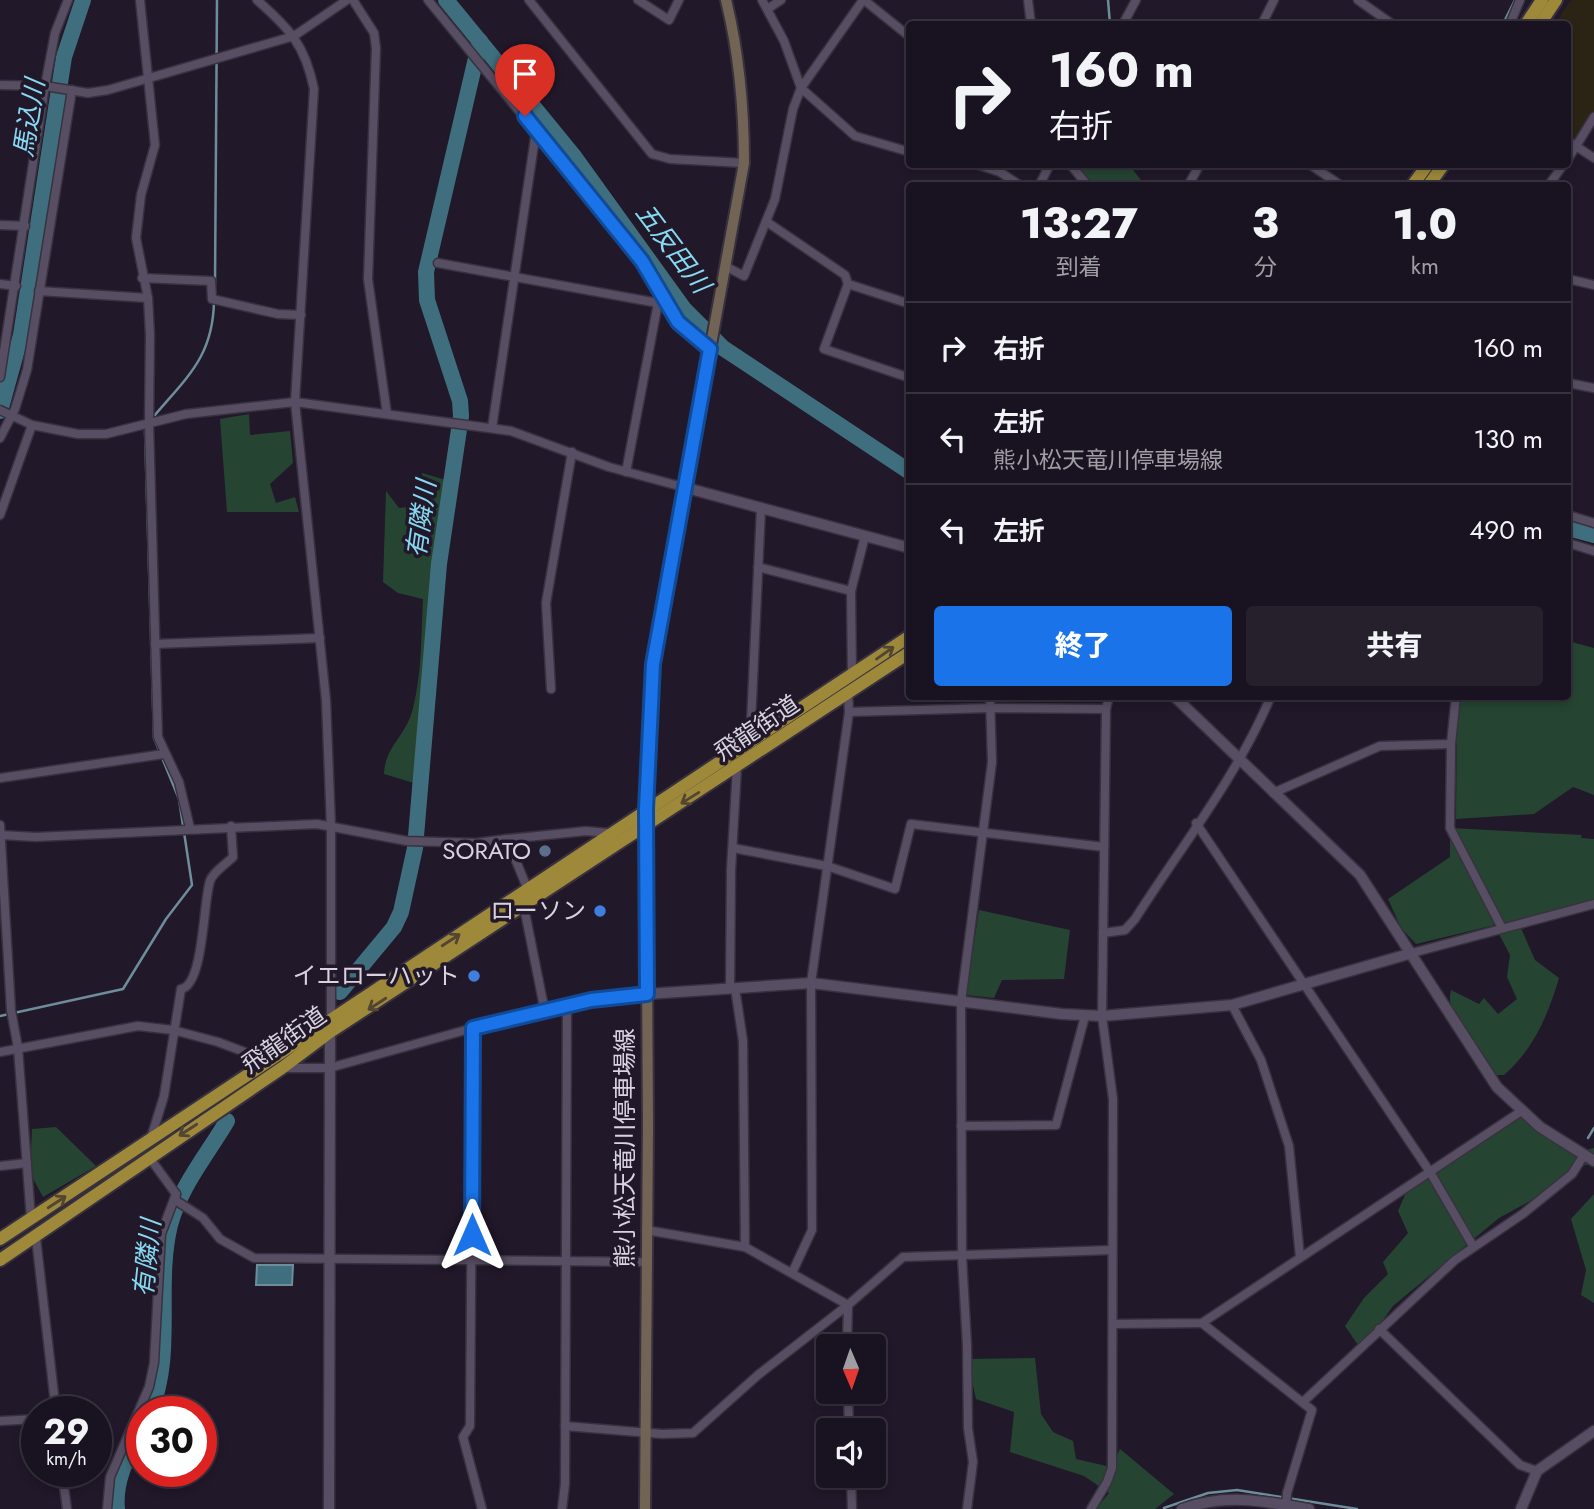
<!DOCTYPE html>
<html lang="ja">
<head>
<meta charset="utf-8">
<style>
	body { margin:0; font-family:Jost,"Noto Sans JP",sans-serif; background:#26202d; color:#f1f3f6; height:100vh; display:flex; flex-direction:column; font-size:26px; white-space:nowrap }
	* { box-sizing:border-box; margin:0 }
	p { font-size:23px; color:#9f9ea5 }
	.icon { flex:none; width:38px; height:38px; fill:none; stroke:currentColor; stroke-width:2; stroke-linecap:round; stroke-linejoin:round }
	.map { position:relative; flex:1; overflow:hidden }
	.drawer { position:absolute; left:906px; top:182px; width:665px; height:518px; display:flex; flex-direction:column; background:#191220; border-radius:7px; box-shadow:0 4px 10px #0003,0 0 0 2px #37323e }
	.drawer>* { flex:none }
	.hud { position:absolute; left:906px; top:21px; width:665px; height:147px; border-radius:7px; box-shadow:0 4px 10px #0003,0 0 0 2px #37323e; background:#191220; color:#f1f3f6; overflow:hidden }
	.needle { width:46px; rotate:178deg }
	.buttons { position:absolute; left:816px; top:1334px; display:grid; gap:14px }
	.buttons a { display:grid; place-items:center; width:70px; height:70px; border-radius:7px; background:#191220; box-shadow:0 4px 10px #0003,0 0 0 2px #37323e; font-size:35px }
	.speed { position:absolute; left:21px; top:1396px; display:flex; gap:14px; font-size:35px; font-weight:700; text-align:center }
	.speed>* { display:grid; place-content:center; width:91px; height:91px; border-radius:50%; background:#191220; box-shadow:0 4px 10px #0003,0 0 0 2px #37323e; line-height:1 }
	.speed small { font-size:18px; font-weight:400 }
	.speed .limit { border:10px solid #d22; background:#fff; color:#111 }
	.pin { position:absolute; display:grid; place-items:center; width:60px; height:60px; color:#fff; margin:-72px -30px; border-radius:50% 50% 50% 0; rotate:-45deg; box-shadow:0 0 7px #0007 }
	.pin .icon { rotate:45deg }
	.me { position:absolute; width:77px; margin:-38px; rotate:0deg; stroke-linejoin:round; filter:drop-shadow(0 0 5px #0008) }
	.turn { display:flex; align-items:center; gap:24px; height:147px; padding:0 28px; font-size:32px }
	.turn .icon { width:91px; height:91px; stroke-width:2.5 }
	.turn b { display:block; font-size:49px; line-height:60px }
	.eta { display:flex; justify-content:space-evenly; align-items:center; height:119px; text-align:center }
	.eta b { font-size:42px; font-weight:800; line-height:49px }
	.cta { display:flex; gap:14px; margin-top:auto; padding:14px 28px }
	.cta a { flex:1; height:80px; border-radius:7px; background:#1a73e8; color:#fff; font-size:28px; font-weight:800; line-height:80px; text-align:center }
	.cta a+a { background:#26202d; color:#f1f3f6 }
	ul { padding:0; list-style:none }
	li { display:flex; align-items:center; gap:21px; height:91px; padding:0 28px; border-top:2px solid #37323e }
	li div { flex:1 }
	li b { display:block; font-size:26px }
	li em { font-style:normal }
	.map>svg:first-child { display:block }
	.industrial { fill:#2b2313 }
	.green { fill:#254532 }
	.water { fill:#3f6f7e; stroke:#6d8d9b; stroke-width:2 }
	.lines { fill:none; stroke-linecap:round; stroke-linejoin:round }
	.stream { stroke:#6d8d9b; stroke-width:2.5 }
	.river { stroke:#3f6f7e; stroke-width:16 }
	.minor-casing { stroke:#38323f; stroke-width:11 }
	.tertiary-casing { stroke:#38323f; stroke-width:13 }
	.secondary-casing { stroke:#38323f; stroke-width:14 }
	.trunk-casing { stroke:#38323f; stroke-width:16 }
	.minor { stroke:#584e63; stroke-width:8 }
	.tertiary { stroke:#584e63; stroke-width:10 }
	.secondary { stroke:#726454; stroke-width:10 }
	.trunk { stroke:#9e893b; stroke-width:12 }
	.oneway { stroke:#534531 }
	.route-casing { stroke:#114b97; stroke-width:18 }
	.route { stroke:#1a73e8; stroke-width:12 }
	.service-dot { fill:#5c6f8a; stroke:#21182a; stroke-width:2.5 }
	.shop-dot { fill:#3f7fe0; stroke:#21182a; stroke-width:2.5 }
	.labels { text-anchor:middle; stroke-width:7; stroke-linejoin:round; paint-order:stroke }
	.street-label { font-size:24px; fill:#d9d3e0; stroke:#21182a }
	.poi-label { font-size:24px; fill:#d9d3e0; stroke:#21182a; text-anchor:end }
	.water-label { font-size:26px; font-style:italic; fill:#87d8f1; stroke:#21182a }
</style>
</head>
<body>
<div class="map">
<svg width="1594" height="1509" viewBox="0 0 1594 1509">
	<rect width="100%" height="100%" fill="#21182a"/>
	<path class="industrial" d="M1571 0H1594V112L1576 142 1568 137V24H1555Z"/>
	<g class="green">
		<path d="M1077 165H1129L1145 185H1094Z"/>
		<path d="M249 414 250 435 290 431 293 463 270 484 276 503 295 497 299 512H227L220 419Z"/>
		<path d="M422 473 446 480 414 783 384 774C385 747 404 738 412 712 422 676 421 636 423 599L398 593 383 582 386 491 399 508 417 506Z"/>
		<path d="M1568 641 1594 648V795L1573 787 1534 814 1456 819 1457 697 1568 696Z"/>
		<path d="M1450 828 1582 835 1581 838 1594 839V901L1416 944 1401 928 1388 899 1450 857Z"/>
		<path d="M979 910 1070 930 1064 979 1002 980 994 998 966 995Z"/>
		<path d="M1520 926 1535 960 1559 978C1548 1015 1534 1049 1504 1075H1490C1475 1052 1444 1018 1451 990L1479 1004 1484 998 1498 1014 1517 999 1507 977 1510 955 1498 932Z"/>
		<path d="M1518 1114 1573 1153 1594 1148V1164L1585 1165 1554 1188 1499 1218 1393 1306 1371 1337 1358 1345 1345 1326 1364 1298 1388 1274 1383 1262 1408 1233 1398 1211 1409 1186Z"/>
		<path d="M56 1127 96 1166 43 1197 30 1173 32 1129Z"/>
		<path d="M1594 1194V1303L1581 1295 1586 1270 1571 1219Z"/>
		<path d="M1035 1358 1041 1414 1053 1432 1073 1441 1076 1459 1111 1467 1120 1449 1174 1494 1155 1509H1096L1109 1493 1084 1476 1010 1452 1014 1412 976 1399 967 1359Z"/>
	</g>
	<path class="water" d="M257 1265H293L292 1285H256Z"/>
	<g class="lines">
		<g class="stream">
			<path d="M1108 0 1110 24"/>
			<path d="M1503 24 1515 0"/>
			<path d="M215 284 217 0"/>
			<path d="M155 415C188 376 213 356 214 301"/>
			<path d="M0 1016 123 989 166 919 192 885 179 799 154 738 145 431"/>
			<path d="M1588 1138 1594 1128"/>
			<path d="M1164 1508 1208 1493 1237 1490 1357 1509"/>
		</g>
		<g class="river">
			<path d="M446 0 573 155 684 309 723 348 910 472"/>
			<path d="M0 411 21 335 64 57 83 0"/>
			<path d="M1568 528 1594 535"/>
			<path d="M340 992 394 927 401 912 415 848 439 564 461 416 460 401 427 300 426 272 480 41"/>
			<path d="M150 1412C175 1353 155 1286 170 1225 180 1187 207 1155 227 1121"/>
			<path d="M117 1509C114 1479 129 1454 142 1429"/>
		</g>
		<g class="minor-casing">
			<g id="minor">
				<path d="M140 0 155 145 141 195 136 238 148 298 150 335 149 424 158 737 179 782 190 828"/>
				<path d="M257 0C290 29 305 45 314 89L295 402 326 700 331 826V1022"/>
				<path d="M353 0 374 33 376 48 368 279 387 414"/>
				<path d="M428 0 642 261 678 322 710 349"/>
				<path d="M529 0 652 154 670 159 744 163"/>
				<path d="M638 0 669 20 679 0"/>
				<path d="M762 0 784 41 801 88 855 136 910 152"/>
				<path d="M864 0 910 37"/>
				<path d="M1028 0 1031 24"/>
				<path d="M1358 0 1392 24"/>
				<path d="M769 8 781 0"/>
				<path d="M1123 24 1136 0"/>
				<path d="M1262 24 1274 0"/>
				<path d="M1510 24 1520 0"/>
				<path d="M0 85 45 86 88 93 108 90 294 36 347 0"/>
				<path d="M1568 141 1594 158"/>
				<path d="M1568 159 1594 117"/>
				<path d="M976 164 1000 172 1021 186"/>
				<path d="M1070 164 1088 186"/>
				<path d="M1309 164 1342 186"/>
				<path d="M1039 186 1050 164"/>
				<path d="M1188 186 1200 164"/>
				<path d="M1548 186 1564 164"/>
				<path d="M767 222 845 275 848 284 910 304"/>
				<path d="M0 225 25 226"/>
				<path d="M438 263 658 303"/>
				<path d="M725 266 744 276 775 199 793 109 801 88 863 0"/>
				<path d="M142 278 211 281 212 299 278 314 301 315"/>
				<path d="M1568 279 1594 285"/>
				<path d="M0 284 16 286"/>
				<path d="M848 284 824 349 910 378"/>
				<path d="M39 291 148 298"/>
				<path d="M0 377 45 86 55 33 68 0"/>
				<path d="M1568 383 1594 388"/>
				<path d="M0 410 32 425 78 434H106L186 414 295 402 511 431 609 467 683 487"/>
				<path d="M492 428 536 131"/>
				<path d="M0 438 15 409 27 370 72 90"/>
				<path d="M626 472 658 303 661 302"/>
				<path d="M0 515 32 425"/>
				<path d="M1568 515 1594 523"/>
				<path d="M1568 543 1594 551"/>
				<path d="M758 567 851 591"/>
				<path d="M155 644 320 638"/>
				<path d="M852 676 851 591 865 536"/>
				<path d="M551 689 546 603 572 452"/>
				<path d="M1456 696 1451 744 1450 828 1502 928"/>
				<path d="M849 712 990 708 1106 709"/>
				<path d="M750 744 761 508"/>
				<path d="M0 778 164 754"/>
				<path d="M1273 793 1380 746 1451 744"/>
				<path d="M1196 823 1430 1172 1473 1246"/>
				<path d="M0 825 11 1010 18 1048 31 1219"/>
				<path d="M0 835 36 837 317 824 407 841 476 843 507 839 528 890"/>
				<path d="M507 839 586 831 609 833"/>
				<path d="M733 848 827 866 895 889 911 824 1104 847"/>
				<path d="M524 907 545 1012"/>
				<path d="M1103 933 1125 930 1135 919C1181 847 1238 775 1271 696"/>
				<path d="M1412 953 1594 904"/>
				<path d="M730 988 731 870 737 768"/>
				<path d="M735 988 743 1041 745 1247"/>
				<path d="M1232 1005 1261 1060 1289 1146 1300 1257"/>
				<path d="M473 1028 470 1426 463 1437 482 1509"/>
				<path d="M0 1052 138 1026 173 1030 218 1042 266 1060"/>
				<path d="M282 1068H329L473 1028 591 1000 647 994"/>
				<path d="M961 1126 1056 1125 1085 1016"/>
				<path d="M151 1138 164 1096 181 989C204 985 203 902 210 881 213 872 226 864 233 857L231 826"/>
				<path d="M149 1157 176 1194 175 1200 203 1218 220 1239 254 1258 646 1262"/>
				<path d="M0 1166 27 1163"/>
				<path d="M646 1230 745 1247 848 1305"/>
				<path d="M36 1238 56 1412"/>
				<path d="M792 1273 812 1230 811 983 849 712 848 692"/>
				<path d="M1202 1323 1312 1410 1287 1493 1286 1508"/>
				<path d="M1113 1324 1202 1323 1523 1110"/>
				<path d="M1379 1329 1520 1465 1537 1471"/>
				<path d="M847 1346 848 1305"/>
				<path d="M848 1391 849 1430"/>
				<path d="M1304 1401 1455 1260 1524 1213 1572 1174 1584 1155"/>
				<path d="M0 1421 37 1419"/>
				<path d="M565 1426 662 1434 693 1433 758 1375 848 1305 903 1257 1112 1250"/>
				<path d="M62 1472 67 1509"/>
				<path d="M851 1475 852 1509"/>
				<path d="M107 1509 110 1477 149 1387 154 1363 161 1234 176 1194"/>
				<path d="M562 1509 565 1484 567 1007"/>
				<path d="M967 1509 973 1462 968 1428 967 1345 962 1257 961 1002 992 762 990 696"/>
				<path d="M1091 1509 1107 1482 1112 1468 1113 1099 1102 1016 1106 709 1109 696"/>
			</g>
		</g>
		<g class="tertiary-casing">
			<g id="tertiary">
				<path d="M683 487 910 548"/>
				<path d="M1174 696 1360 875 1497 1087 1540 1127 1594 1161"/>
				<path d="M647 994 811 983 1062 1014 1102 1016 1232 1005 1412 953"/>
				<path d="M329 1509 330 1032"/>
				<path d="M1182 1509C1226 1493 1264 1501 1309 1509"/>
				<path d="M1521 1509 1537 1471 1594 1431"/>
			</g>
		</g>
		<g class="secondary-casing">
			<path id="secondary" d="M645 1509 648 1125 646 809 653 664 744 163C744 109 739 53 726 0"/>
		</g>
		<g class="trunk-casing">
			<g id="trunk">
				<path d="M1526 24 1542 0"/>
				<path d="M1540 24 1556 0"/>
				<path d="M1412 186 1428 164"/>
				<path d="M1428 186 1444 164"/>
				<path d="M0 1239 910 636"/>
				<path d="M0 1260 282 1068 330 1032 910 652"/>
			</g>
		</g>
		<use href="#minor" class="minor"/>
		<use href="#tertiary" class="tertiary"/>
		<use href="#secondary" class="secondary"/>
		<use href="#trunk" class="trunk"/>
	</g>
	<defs><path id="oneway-shaft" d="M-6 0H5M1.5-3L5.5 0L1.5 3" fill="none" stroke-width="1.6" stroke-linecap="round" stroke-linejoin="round" transform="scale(1.75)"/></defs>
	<g class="oneway">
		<use href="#oneway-shaft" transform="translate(885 653) rotate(-35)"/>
		<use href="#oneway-shaft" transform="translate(690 798) rotate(148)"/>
		<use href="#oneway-shaft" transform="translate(451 940) rotate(-33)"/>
		<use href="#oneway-shaft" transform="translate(377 1004) rotate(147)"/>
		<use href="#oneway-shaft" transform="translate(188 1130) rotate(147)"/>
		<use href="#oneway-shaft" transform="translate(57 1202) rotate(-33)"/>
	</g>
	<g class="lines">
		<g class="route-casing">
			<path id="route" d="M472 1235 473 1028 591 1000 647 994 646 809 653 664 710 349 678 322 642 261 525 116"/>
		</g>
		<use href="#route" class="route"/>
	</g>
	<circle class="service-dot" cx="545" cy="851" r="7"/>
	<g class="shop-dot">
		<circle cx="600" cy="911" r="7"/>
		<circle cx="474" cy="976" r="7"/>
	</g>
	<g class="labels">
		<g class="street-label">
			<text transform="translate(757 728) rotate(-34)" y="8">飛龍街道</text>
			<text transform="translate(284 1040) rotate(-35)" y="8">飛龍街道</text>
			<text transform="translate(625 1148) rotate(-90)" y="8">熊小松天竜川停車場線</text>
		</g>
		<g class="poi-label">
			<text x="531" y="859">SORATO</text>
			<text x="586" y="919">ローソン</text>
			<text x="460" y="984">イエローハット</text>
		</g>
		<g class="water-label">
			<text transform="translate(29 118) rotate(-81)" y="9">馬込川</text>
			<text transform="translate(673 248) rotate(53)" y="9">五反田川</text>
			<text transform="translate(421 519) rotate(-82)" y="9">有隣川</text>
			<text transform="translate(147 1258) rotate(-84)" y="9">有隣川</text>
		</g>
	</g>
</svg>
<div class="buttons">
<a><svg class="needle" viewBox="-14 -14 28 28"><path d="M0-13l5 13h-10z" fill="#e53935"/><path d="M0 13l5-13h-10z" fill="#9f9ea5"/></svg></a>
<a><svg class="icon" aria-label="sound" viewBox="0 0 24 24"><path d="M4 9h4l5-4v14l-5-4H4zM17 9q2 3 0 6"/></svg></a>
</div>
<div class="speed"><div>29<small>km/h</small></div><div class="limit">30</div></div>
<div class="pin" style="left:525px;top:116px;background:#d93025"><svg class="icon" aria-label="arrive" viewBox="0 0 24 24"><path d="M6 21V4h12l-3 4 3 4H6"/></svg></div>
<svg class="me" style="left:472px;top:1235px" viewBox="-20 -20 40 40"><path d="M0-17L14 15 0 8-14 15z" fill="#1a73e8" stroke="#fff" stroke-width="4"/></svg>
<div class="hud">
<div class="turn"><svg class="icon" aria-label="right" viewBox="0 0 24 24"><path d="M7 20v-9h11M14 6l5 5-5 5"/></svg><div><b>160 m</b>右折</div></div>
</div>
<section class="drawer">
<div class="eta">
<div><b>13:27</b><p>到着</p></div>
<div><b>3</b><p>分</p></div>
<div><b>1.0</b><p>km</p></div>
</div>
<ul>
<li><svg class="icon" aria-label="right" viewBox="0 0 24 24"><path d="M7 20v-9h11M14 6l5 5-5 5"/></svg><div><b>右折</b></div><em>160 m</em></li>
<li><svg class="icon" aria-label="left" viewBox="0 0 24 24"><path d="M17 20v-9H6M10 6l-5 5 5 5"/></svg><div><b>左折</b><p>熊小松天竜川停車場線</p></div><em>130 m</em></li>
<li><svg class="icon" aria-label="left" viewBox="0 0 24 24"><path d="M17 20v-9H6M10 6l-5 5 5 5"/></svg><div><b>左折</b></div><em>490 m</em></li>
</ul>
<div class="cta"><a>終了</a><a>共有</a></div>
</section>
</div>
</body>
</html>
